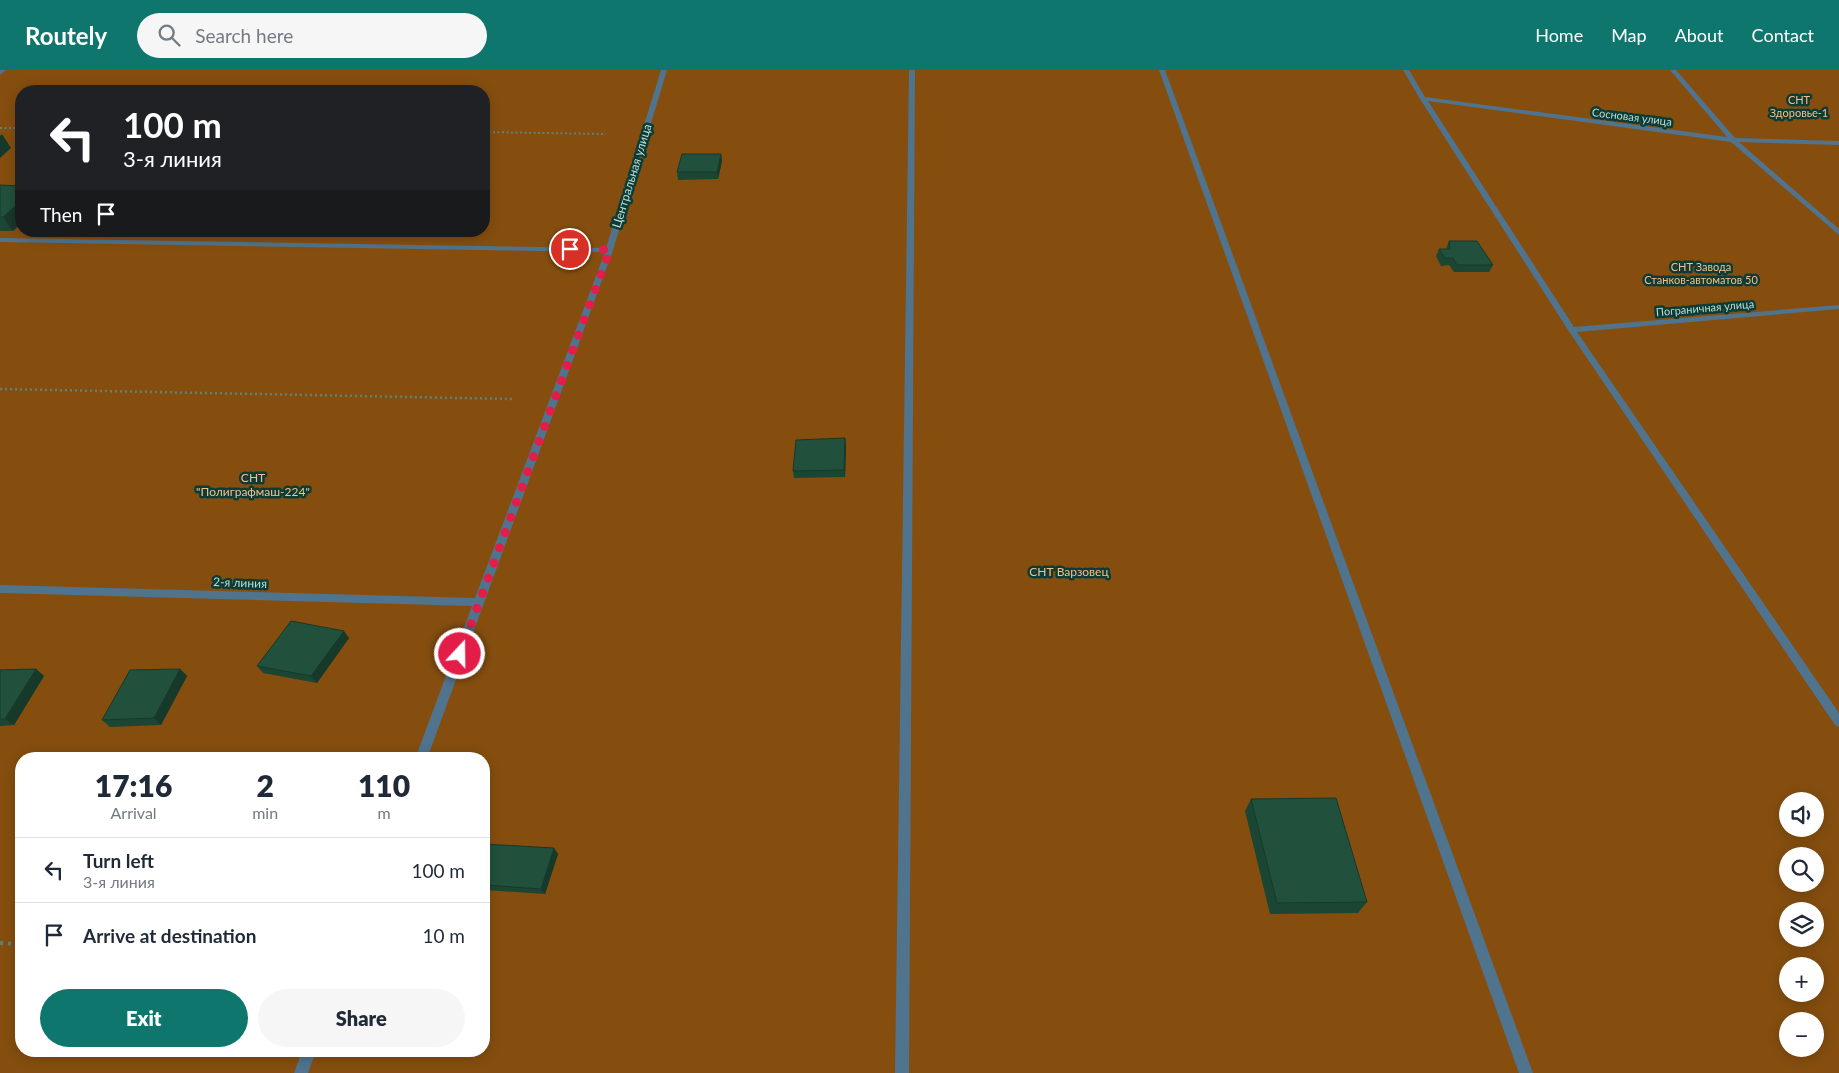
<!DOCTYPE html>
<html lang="en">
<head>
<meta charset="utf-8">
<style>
	body { margin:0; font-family:Lato,sans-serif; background:#f6f6f7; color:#1f2937; height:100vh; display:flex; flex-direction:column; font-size:19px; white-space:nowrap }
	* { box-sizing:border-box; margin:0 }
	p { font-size:16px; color:#747a83 }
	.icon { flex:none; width:28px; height:28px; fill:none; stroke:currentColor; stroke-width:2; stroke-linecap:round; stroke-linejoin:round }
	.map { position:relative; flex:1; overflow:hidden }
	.side { position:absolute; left:15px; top:682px; width:475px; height:305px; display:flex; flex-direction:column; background:#fff; border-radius:20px; box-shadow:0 2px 12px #0003 }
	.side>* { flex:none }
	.guide { position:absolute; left:15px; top:15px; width:475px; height:152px; border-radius:20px; box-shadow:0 2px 12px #0003; background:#202124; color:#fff; overflow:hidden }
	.buttons { position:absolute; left:1779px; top:722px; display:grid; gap:10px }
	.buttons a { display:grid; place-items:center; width:45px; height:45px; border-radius:50%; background:#fff; box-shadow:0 2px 12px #0003; font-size:25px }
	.pin { position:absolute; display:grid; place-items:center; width:42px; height:42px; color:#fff; margin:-21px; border:2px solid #fff; border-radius:50%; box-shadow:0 1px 5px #0007 }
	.me { position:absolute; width:55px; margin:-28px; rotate:21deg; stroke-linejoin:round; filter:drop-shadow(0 0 4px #0008) }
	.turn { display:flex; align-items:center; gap:18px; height:105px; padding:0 25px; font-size:22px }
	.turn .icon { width:65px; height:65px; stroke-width:2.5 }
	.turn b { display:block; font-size:35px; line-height:42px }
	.then { display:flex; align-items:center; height:48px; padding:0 25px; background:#0003; gap:10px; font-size:19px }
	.eta { display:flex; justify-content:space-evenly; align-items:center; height:85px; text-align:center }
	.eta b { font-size:30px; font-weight:800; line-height:35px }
	.button { display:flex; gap:10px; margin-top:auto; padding:10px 25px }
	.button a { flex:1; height:58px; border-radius:30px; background:#0f766e; color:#fff; font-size:20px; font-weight:800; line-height:58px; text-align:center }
	.button a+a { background:#f6f6f7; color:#1f2937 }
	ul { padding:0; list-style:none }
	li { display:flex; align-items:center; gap:15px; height:65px; padding:0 25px; border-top:1px solid #e0e1e3 }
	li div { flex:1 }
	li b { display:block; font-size:19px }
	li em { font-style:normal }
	header { display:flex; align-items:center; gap:30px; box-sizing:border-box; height:70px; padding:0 25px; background:#0f766e; color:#fff }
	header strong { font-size:24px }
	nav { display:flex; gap:28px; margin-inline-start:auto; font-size:18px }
	.search { width:350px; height:45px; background:#f6f6f7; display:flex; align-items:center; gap:12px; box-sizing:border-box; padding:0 18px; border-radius:28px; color:#747a83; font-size:19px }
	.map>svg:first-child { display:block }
	.green { fill:#854e0f; fill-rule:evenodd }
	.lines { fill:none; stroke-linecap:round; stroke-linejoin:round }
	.path-far2 { stroke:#5b837d; stroke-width:2; stroke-dasharray:2 2.5; stroke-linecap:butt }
	.path-far1 { stroke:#5b837d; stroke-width:2.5; stroke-dasharray:2 3; stroke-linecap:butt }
	.path { stroke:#5b837d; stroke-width:4; stroke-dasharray:3 5; stroke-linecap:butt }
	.minor { fill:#50738e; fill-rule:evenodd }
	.wall { fill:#1c4634 }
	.shaded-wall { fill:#17392a }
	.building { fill:#21513c; stroke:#17392a }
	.route { stroke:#e11d48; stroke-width:9; stroke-dasharray:0 16.2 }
	.labels { text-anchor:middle; stroke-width:5; stroke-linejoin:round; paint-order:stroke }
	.far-park-label { font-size:11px; fill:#f9be8a; stroke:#0c3c36 }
	.far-street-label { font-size:11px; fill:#bfdcd6; stroke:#0c3c36 }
	.street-label { font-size:12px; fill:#bfdcd6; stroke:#0c3c36 }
	.park-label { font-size:12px; fill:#f9be8a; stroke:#0c3c36 }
</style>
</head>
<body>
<header>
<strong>Routely</strong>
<div class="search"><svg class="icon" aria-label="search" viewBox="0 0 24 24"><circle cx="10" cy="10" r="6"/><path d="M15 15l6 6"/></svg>Search here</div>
<nav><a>Home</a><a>Map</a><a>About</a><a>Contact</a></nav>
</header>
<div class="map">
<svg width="1839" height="1003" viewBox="0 0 1839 1003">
	<rect width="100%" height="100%" fill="#0c3c36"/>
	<path class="green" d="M0 0H1839V1003H0ZM21 21H484V161H21ZM21 689H484V981H21ZM1788 731H1815V759H1788ZM1788 786H1815V814H1788ZM1788 841H1815V869H1788ZM1788 896H1815V924H1788ZM1788 951H1815V979H1788Z"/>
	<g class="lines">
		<g class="path-far2">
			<path d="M0 58H21"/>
			<path d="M484 62 606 64"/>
		</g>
		<path class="path-far1" d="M0 319 512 329"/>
		<path class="path" d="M0 873 21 874"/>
		<g class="minor">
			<path d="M0 0H6L0 5Z"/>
			<path d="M661 0H667L613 180 427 689H415L472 536 0 523V515L475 528 605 182 0 172V168L606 178Z"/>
			<path d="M909 0H915L909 1003H895Z"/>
			<path d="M1159 0H1165L1533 1003H1519Z"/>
			<path d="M1403 0H1409L1425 27 1727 67 1670 0H1676L1735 68 1839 71V75L1739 72 1839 159V165L1731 72 1428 31 1574 257 1839 235V239L1577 262 1839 643V657L1835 655 1568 260 1420 29Z"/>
			<path d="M302 981H316L308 1003H294Z"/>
		</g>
	</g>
	<g class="wall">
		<path d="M721 84 722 91 718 109 678 110 677 102Z"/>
		<path d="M0 115 13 161H0Z"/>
		<path d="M1449 171 1493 195 1489 202H1454L1449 195 1441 196 1436 186 1439 179H1446Z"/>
		<path d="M845 368 846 376 845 407 794 408 793 401Z"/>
		<path d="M349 568 317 613 263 603 257 596Z"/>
		<path d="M36 599 44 606 14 655 0 656V600Z"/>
		<path d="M180 599 187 606 161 655 110 657 102 650Z"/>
		<path d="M1251 729 1367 832 1358 843 1270 844 1245 741Z"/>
		<path d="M484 774 558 784 545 824 484 820Z"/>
	</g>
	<g class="shaded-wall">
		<path d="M2 64 11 78 0 88V66Z"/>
		<path d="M721 84 722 91 718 109 717 102Z"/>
		<path d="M21 131V154L13 161 3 147Z"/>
		<path d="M845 368 846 376 845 407 844 400Z"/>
		<path d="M344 561 349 568 317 613 311 606Z"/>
		<path d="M36 599 44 606 14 655 5 649Z"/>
		<path d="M180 599 187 606 161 655 154 648Z"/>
		<path d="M554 778 558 784 545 824 541 819Z"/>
	</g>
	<g class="building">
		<path d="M682 84H721L717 102H677Z"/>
		<path d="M0 115 21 116V131L3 147H0Z"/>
		<path d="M1449 171H1477L1493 195H1457L1453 188H1445L1439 179H1450Z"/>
		<path d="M845 368 844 400 793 401 796 370Z"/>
		<path d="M291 551 344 561 311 606 257 596Z"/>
		<path d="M36 599 5 649H0V600Z"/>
		<path d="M180 599 154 648 102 650 130 600Z"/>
		<path d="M1336 728 1367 832 1277 833 1251 729Z"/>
		<path d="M484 774 554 778 541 819 484 815Z"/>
	</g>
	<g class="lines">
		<path class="route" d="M460 584 610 180 570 179"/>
	</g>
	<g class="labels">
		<g class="far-park-label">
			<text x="1799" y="34">СНТ<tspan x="1799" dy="13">Здоровье-1</tspan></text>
			<text x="1701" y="201">СНТ Завода<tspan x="1701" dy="13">Станков-автоматов 50</tspan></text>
		</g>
		<g class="far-street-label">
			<text transform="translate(1632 47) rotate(7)" y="4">Сосновая улица</text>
			<text transform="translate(1705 238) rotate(-5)" y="4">Пограничная улица</text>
		</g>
		<g class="street-label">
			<text transform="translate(632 106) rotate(-73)" y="4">Центральная улица</text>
			<text transform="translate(240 513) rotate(2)" y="4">2-я линия</text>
		</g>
		<g class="park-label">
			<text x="253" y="412">СНТ<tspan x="253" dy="14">"Полиграфмаш-224"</tspan></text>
			<text x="1069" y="506">СНТ Варзовец</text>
		</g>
	</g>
</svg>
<div class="buttons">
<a><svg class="icon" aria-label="sound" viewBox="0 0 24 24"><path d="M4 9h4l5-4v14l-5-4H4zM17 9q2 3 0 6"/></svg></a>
<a><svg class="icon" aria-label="search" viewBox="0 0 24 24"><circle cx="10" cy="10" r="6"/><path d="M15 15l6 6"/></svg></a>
<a><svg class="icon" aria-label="layers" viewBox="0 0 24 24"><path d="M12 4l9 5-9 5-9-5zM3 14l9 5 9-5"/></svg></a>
<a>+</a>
<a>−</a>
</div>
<div class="pin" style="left:570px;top:179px;background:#d93025"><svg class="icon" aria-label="arrive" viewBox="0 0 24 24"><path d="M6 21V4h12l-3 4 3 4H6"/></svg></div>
<svg class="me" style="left:460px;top:584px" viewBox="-20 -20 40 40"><circle r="17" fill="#e11d48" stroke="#fff" stroke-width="3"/><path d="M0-11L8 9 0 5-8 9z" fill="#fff"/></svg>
<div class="guide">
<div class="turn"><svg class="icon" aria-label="left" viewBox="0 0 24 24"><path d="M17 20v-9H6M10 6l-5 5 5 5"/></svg><div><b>100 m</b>3-я линия</div></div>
<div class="then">Then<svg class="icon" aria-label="arrive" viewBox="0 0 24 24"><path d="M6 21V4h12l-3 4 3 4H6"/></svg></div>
</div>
<section class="side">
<div class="eta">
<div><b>17:16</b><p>Arrival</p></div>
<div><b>2</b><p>min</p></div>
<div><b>110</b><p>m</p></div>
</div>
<ul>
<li><svg class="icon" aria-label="left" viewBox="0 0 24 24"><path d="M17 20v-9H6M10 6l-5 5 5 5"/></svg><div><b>Turn left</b><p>3-я линия</p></div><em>100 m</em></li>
<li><svg class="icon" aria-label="arrive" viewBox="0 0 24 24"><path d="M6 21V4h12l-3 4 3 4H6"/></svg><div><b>Arrive at destination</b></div><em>10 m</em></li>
</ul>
<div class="button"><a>Exit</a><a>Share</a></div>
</section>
</div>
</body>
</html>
